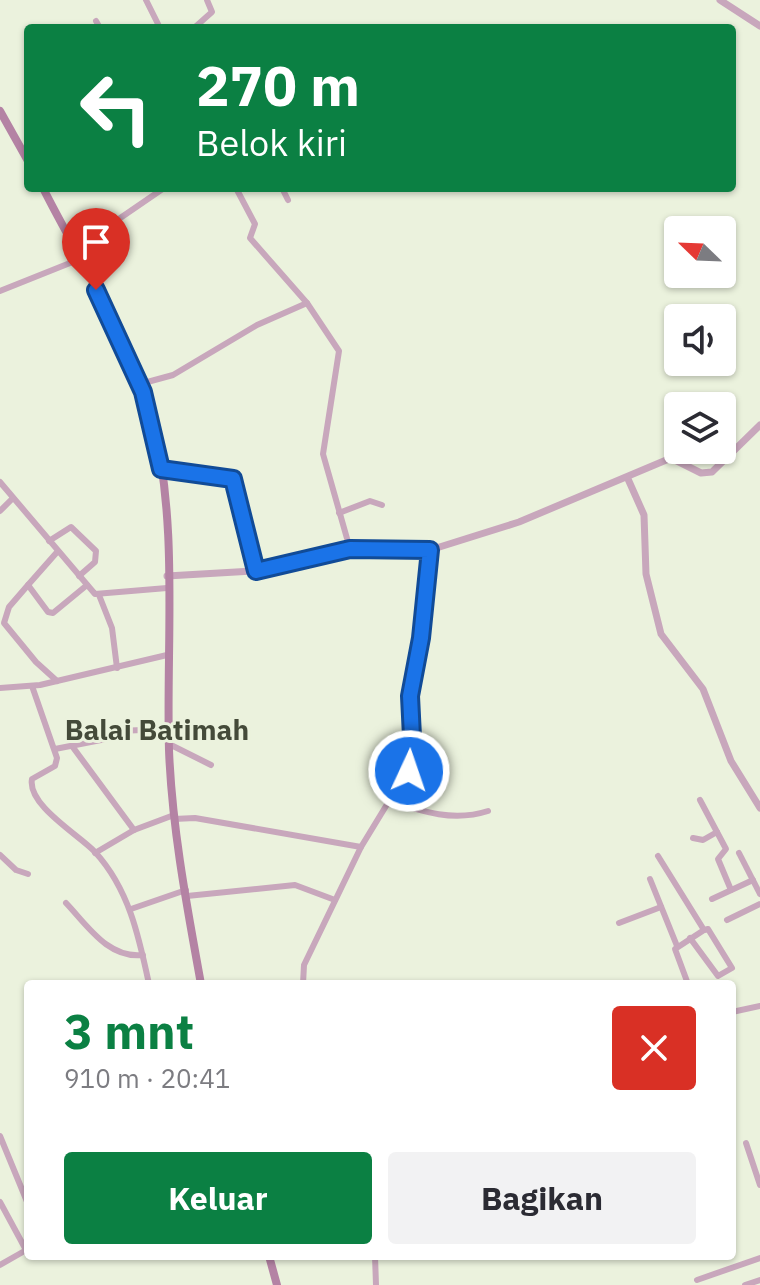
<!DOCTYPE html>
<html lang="id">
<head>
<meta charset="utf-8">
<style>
	body { margin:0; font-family:"IBM Plex Sans",sans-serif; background:#f2f2f3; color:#2b2b33; height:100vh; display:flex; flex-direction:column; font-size:30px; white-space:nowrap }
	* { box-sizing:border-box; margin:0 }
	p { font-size:26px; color:#7c7c81 }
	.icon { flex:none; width:44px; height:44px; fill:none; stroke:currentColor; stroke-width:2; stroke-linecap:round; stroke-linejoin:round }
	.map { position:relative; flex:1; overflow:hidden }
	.panel { position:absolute; left:24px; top:980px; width:712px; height:280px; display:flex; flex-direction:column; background:#fff; border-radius:8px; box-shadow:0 2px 6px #0004 }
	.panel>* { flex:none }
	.guide { position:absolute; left:24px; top:24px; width:712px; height:168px; border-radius:8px; box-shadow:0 2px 6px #0004; background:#0b8043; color:#fff; overflow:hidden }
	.needle { width:52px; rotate:293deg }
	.tools { position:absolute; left:664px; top:216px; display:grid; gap:16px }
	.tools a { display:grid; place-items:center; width:72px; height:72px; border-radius:8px; background:#fff; box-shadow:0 2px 6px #0004; font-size:40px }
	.pin { position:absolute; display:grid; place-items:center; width:68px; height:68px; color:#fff; margin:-82px -34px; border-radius:50% 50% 50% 0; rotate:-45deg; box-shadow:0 0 8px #0007 }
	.pin .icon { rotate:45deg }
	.me { position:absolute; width:88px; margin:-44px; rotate:3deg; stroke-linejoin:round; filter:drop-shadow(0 0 6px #0008) }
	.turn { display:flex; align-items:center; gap:28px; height:168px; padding:0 40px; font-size:36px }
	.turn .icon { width:104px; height:104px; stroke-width:2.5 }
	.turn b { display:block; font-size:56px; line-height:68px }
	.round { display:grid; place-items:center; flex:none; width:84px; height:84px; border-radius:8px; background:#f2f2f3 }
	.head { display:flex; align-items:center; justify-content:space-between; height:136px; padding:0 40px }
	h1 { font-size:48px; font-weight:700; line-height:60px; color:#0b8043 }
	.cta { display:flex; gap:16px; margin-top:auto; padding:16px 40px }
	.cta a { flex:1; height:92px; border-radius:8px; background:#0b8043; color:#fff; font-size:32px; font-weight:700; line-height:92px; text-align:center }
	.cta a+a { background:#f2f2f3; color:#2b2b33 }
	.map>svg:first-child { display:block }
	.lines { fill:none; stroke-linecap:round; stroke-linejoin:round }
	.minor { stroke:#c8a7bc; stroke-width:6 }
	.tertiary { stroke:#c8a7bc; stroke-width:7 }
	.secondary { stroke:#b483a4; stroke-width:8 }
	.route-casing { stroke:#114b97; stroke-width:20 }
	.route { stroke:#1a73e8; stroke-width:14 }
	.labels { text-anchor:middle; stroke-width:6; stroke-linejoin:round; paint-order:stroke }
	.quarter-label { font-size:28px; font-weight:bold; fill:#444a39; stroke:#ebf2dd }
</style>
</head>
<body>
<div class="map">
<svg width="760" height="1285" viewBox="0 0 760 1285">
	<rect width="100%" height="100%" fill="#ebf2dd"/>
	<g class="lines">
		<g class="minor">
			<path d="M146 0 160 28"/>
			<path d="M96 21 100 28"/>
			<path d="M194 28 212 12 207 0"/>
			<path d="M236 188 255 224 250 238 307 303 339 351 323 454 350 549"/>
			<path d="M282 188 288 200"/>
			<path d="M75 249 164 188"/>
			<path d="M0 291 80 259"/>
			<path d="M140 384 173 375 257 325 307 303"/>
			<path d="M161 469 233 479 256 571"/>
			<path d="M0 482 95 594 167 588"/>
			<path d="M0 511 13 498"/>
			<path d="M339 513 370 501 382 505"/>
			<path d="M49 541 71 527 96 551 95 562 79 576"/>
			<path d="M58 551 28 585 48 612 53 613 87 585"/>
			<path d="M28 585 9 607 4 623 36 662 57 681"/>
			<path d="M99 595 112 628 117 668"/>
			<path d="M32 686 57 758 55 766 32 779C27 805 79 835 95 852 129 889 139 937 149 984"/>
			<path d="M0 688 40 685 167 655"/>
			<path d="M169 744 211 765"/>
			<path d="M72 746 134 830"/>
			<path d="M55 749 106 739 117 731 169 729"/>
			<path d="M700 800 726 849 718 859 731 890"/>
			<path d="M391 801C423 812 454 822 488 811"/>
			<path d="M174 819 195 818 361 847"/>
			<path d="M693 838 703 840 717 832"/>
			<path d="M95 853 134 830 174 815"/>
			<path d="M739 853 760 894"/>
			<path d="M0 855 16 870 28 874"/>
			<path d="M658 856 704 930 708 929 732 968 718 976 690 938"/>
			<path d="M650 879 677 946"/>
			<path d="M187 896 295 885 335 900"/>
			<path d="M712 899 753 880"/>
			<path d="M66 903C87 925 108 959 143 955"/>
			<path d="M131 909 186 890"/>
			<path d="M727 920 760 904"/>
			<path d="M619 923 661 907"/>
			<path d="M303 984 304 965 361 847 411 765 410 696 421 638 430 550"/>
			<path d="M688 984 675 949 704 930"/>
			<path d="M732 1012 760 1006"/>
			<path d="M0 1136 28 1204"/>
			<path d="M746 1143 760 1185"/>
			<path d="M0 1202 26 1250"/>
			<path d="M375 1256 376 1285"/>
			<path d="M0 1265 28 1249"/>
			<path d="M697 1280 760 1258"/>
			<path d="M745 1285 760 1280"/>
		</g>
		<g class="tertiary">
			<path d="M720 0 760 26"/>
			<path d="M628 479 644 515 646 574 661 634 703 689 731 761 760 808"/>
			<path d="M167 576 253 571 367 548 430 550 519 522 671 458 701 473 712 472 760 425"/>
		</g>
		<g class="secondary">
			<path d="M0 111 28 161"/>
			<path d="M43 188C80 262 131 337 152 418 179 524 166 641 169 750 172 828 187 907 201 984"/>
			<path d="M269 1256 277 1285"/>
		</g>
	</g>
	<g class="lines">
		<g class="route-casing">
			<path id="route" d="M96 290 143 392 161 469 233 479 256 571 350 549 430 550 421 638 410 696 413 757 409 771"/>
		</g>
		<use href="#route" class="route"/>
	</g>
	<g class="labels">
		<g class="quarter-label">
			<text x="157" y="740">Balai Batimah</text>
		</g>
	</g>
</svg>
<div class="tools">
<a><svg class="needle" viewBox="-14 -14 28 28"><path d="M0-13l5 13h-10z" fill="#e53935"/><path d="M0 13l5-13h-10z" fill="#7c7c81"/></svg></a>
<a><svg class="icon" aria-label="sound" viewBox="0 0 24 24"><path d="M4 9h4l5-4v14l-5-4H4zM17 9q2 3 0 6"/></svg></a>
<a><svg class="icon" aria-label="layers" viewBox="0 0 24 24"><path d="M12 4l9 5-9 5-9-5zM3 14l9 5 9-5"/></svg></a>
</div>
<div class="pin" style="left:96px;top:290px;background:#d93025"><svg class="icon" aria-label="arrive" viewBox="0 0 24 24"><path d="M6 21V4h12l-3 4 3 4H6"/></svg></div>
<svg class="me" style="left:409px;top:771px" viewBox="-20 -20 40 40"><circle r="17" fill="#1a73e8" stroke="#fff" stroke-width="3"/><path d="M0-11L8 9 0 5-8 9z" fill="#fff"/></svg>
<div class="guide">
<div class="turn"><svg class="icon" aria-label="left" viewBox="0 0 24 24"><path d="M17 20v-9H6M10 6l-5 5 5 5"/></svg><div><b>270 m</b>Belok kiri</div></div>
</div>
<section class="panel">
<div class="head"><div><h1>3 mnt</h1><p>910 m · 20:41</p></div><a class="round" style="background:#d93025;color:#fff"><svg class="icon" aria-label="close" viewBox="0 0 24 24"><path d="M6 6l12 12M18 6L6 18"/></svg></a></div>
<div class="cta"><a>Keluar</a><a>Bagikan</a></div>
</section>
</div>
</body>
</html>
